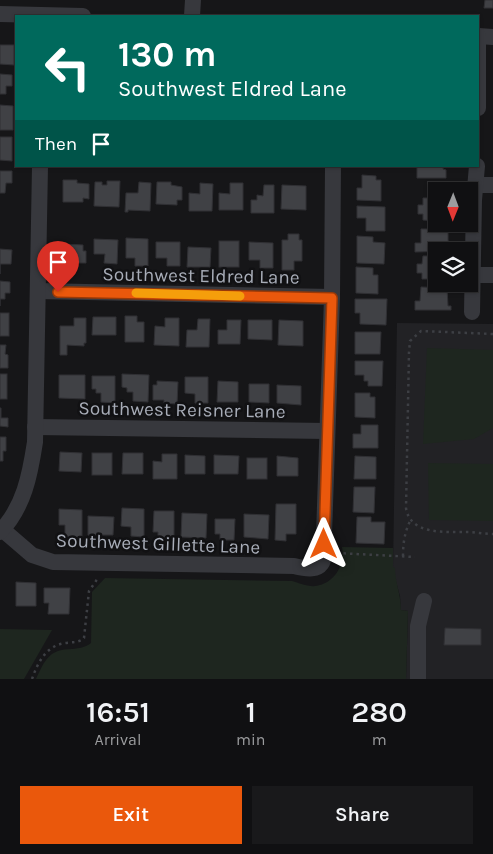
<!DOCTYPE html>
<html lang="en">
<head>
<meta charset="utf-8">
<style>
	body { margin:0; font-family:Karla,sans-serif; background:#19191b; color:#f1f3f6; height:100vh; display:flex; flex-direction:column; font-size:19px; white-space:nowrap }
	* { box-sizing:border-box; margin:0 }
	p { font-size:16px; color:#9c9d9f }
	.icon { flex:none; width:28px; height:28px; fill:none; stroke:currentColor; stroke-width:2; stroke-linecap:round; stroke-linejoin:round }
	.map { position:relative; height:679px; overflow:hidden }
	.details { display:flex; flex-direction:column; background:#101012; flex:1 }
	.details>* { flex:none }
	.guide { position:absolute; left:15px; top:15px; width:464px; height:152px; border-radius:0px; box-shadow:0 1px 4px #0004,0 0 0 1px #303032; background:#00695c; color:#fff; overflow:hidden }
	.needle { width:32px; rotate:181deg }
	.fabs { position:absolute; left:428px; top:182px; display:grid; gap:10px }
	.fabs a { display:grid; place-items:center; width:50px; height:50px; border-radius:0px; background:#101012; box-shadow:0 1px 4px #0004,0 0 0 1px #303032; font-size:25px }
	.pin { position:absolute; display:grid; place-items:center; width:42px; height:42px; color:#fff; margin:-51px -21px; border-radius:50% 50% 50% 0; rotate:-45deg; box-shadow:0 0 5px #0007 }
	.pin .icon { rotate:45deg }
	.me { position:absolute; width:55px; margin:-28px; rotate:0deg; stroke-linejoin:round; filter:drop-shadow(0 0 4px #0008) }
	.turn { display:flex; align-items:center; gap:18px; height:105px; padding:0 20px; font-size:22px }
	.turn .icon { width:65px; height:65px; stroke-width:2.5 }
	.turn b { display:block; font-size:35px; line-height:42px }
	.then { display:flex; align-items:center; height:48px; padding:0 20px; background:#0003; gap:10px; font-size:19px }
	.eta { display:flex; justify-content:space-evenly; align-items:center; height:85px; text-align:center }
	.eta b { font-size:30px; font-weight:600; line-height:35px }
	.action { display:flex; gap:10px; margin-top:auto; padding:10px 20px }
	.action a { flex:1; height:58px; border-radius:0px; background:#ea580c; color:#fff; font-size:20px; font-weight:600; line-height:58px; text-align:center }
	.action a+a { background:#19191b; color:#f1f3f6 }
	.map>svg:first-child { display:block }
	.built { fill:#222225 }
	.green { fill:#1e261f }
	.building { fill:#404145; stroke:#303034 }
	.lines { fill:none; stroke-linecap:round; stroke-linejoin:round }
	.path { stroke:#3d3f44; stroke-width:2.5; stroke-dasharray:2.5 4; stroke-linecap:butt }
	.minor { stroke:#37383d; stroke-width:16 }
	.route-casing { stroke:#983908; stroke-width:12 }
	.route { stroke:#ea580c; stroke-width:9 }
	.slow { stroke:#f59e0b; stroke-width:9 }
	.labels { text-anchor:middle; stroke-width:5; stroke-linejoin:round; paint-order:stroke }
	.street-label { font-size:19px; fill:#a8adb8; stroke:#111113 }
</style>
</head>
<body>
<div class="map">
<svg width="493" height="679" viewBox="0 0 493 679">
	<rect width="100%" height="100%" fill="#161618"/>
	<path class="built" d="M397 323 493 324V679H406L408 611 401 610 400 596 395 578V568H393Z"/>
	<g class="green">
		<path d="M427 348 493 350V428L474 439 423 444Z"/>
		<path d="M428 463 493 464V521L429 520Z"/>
		<path d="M342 547 393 548V567L395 568C395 582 401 595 401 610L408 611 406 679H36C45 660 49 649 72 649 80 648 84 648 91 643L92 592 105 578 292 581C299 583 308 587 316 586 335 583 345 565 342 547Z"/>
		<path d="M0 629 52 630 24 679H0Z"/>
	</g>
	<g class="building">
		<path d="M485 0H493V8H484Z"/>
		<path d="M0 45H14V65L0 64Z"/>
		<path d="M0 74 12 75V86H6V94H0Z"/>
		<path d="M0 105 13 106V130H0Z"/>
		<path d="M0 137H12V161L0 160Z"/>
		<path d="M417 166H443V169L446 170V178H417Z"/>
		<path d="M0 171H12V183H6L5 193H0Z"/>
		<path d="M362 175 376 176V180H381V201L357 200V188H362Z"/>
		<path d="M63 180H77V183L89 184V199L83 198V202H63Z"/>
		<path d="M107 181H120L119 207 94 206 95 182H102V185H107Z"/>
		<path d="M139 182 151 183 150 211 128 210V212H125L126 193H138Z"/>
		<path d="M157 182H171V185L182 187V200H177V205L156 204Z"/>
		<path d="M200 183 213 184 212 211H189V193L200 194Z"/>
		<path d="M230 183H243V210H219V193L230 194Z"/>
		<path d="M264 185H274V213H251V200H257V195L263 196Z"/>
		<path d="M282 185 306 186V210L281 209Z"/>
		<path d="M423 198H436V221L423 220V214H418V205H423Z"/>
		<path d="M357 206 385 207V231H366V218H357Z"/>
		<path d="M421 229H448V240L449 244 452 243 451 251 415 252V243H421Z"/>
		<path d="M288 234H299V240H302V261H294V270H282V240H288Z"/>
		<path d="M357 236 373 237V242L385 243 384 264 357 263Z"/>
		<path d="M126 238 148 239V266H135V258H126Z"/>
		<path d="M94 239 118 240 117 264 104 263 105 254H94Z"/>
		<rect x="219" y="241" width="20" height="26"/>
		<path d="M156 242H180V266H167V258H156Z"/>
		<path d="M249 242 273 243V268H260V260H249Z"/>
		<path d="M62 244 83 245V251H86V263H76L75 267 63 266Z"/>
		<path d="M188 247 211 248 210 267H187Z"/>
		<path d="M0 249 12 250 11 264H0V274Z"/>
		<path d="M423 256H436V279H422V273H417V264H422Z"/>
		<path d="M356 267 373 268V275H378V294L356 293Z"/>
		<path d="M0 281 10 282V293H5V299H0V306Z"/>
		<path d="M421 287 447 288 448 306H451V310H415V301H420Z"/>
		<path d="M355 299H387L386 325 360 324V313H355Z"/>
		<rect x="0" y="313" width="9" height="23"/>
		<path d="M125 316H137V322H144V342H125Z"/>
		<path d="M93 317H116V335H92Z"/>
		<path d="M74 318H86V343H84V346L67 345V355H60V326H74Z"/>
		<path d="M165 318H179V346L154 345 155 326 165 327Z"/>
		<path d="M198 319H210L209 347H186L187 330H197Z"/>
		<path d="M227 320H241L240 344H218V330H227Z"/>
		<path d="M248 320H272V340L248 339Z"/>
		<path d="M279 320 303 321V346L278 345Z"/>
		<path d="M355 332H381L380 354H355Z"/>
		<path d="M0 345H6L5 354 8 355V368H0Z"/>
		<path d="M355 361H383L382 386H368V381H364V375H355Z"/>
		<rect x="0" y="374" width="7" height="25"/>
		<path d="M122 374 149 375 148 402 133 401V392H127V388L122 387Z"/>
		<path d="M59 375H85V399L59 398Z"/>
		<path d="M92 376H115V403L101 402V393H96V389H92Z"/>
		<path d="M185 377H208V403H195V394L185 393Z"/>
		<path d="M157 381 178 382 177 404 164 403V400H153V385H157Z"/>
		<path d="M218 381 238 382V402H217Z"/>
		<path d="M249 384H269V403L249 402Z"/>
		<path d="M277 385 301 386V405L277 403Z"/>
		<path d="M355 393H370V397H375V418L355 417Z"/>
		<path d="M0 408H1V418H8V427L0 426Z"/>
		<path d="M361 425H378V448H353V434H361Z"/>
		<path d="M0 437H6V451H3V461H0Z"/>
		<path d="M60 452 82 453 81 472 59 471Z"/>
		<rect x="92" y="453" width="20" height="22"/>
		<path d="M123 453H143V474H122Z"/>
		<path d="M162 454H177V479H153V461L162 462Z"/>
		<path d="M185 455 205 456V474H185Z"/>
		<path d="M214 455 239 456 238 474H214Z"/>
		<path d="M277 456 298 458V476H277Z"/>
		<path d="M355 456 376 457V479H354Z"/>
		<rect x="247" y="458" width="20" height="21"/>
		<path d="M354 487H375L374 513 353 512Z"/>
		<path d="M276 504H296V534H286V541L275 540Z"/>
		<path d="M122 508 144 509V537L131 536V527L121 526Z"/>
		<path d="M59 509 82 510V538H65V525H59Z"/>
		<path d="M154 511H174V538L158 537V532H153Z"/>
		<path d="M182 513 207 514 206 538 181 537Z"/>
		<path d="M244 514 269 515 268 539 244 537Z"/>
		<path d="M88 516 114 517 113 535H88Z"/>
		<path d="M357 517H371V522H385L384 544 356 543Z"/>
		<path d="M215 519H235L234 540H220V534H215Z"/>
		<path d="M16 582 36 583V606H16Z"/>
		<path d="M44 588H70L69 614H48L49 603H44Z"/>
		<path d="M445 628 481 629V645H444Z"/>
	</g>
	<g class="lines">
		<g class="path">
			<path d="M493 334 421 331 410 341 409 352 406 508C410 535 445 532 466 532 475 532 484 534 493 534"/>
			<path d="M337 553 415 557"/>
			<path d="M403 556C403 542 405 531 411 519"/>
			<path d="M32 679C38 662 46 646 65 643 72 642 79 643 84 638L89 591 96 581 97 577"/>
		</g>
		<g class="minor">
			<path d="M0 14 83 16"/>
			<path d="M192 16 193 0"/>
			<path d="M478 36 493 37"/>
			<path d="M478 108V36"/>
			<path d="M476 185H493"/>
			<path d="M473 275H493"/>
			<path d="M38 291 332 297"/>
			<path d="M472 312 474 200 477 166"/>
			<path d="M35 427 327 431"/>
			<path d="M3 530 32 555 53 562 294 566C326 574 325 562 324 535L332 297 333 166"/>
			<path d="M0 532C24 507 30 475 35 442L40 166"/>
			<path d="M418 679V626L424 601"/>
		</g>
	</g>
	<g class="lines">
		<g class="route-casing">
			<path id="route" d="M58 292 332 298 324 544"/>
		</g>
		<use href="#route" class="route"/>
		<path class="slow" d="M136 293 240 296"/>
	</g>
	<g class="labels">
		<g class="street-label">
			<text transform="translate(201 275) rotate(1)" y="7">Southwest Eldred Lane</text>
			<text transform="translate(182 409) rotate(1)" y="7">Southwest Reisner Lane</text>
			<text transform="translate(158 543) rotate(2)" y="7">Southwest Gillette Lane</text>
		</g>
	</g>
</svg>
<div class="fabs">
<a><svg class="needle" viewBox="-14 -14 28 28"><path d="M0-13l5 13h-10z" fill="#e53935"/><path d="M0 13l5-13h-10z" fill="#9c9d9f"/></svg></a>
<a><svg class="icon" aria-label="layers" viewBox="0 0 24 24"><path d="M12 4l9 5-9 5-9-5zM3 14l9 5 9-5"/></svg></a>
</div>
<div class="pin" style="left:58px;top:292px;background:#d93025"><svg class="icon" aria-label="arrive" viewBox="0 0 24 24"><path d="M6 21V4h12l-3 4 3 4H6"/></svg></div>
<svg class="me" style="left:324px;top:544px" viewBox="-20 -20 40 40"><path d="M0-17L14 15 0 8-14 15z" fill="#ea580c" stroke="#fff" stroke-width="4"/></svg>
<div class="guide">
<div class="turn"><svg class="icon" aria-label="left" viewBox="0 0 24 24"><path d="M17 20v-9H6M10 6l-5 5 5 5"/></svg><div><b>130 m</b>Southwest Eldred Lane</div></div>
<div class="then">Then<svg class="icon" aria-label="arrive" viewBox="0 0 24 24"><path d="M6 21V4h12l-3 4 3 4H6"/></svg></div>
</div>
</div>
<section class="details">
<div class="eta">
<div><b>16:51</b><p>Arrival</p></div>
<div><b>1</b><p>min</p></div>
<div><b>280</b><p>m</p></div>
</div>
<div class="action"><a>Exit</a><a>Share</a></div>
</section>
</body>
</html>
